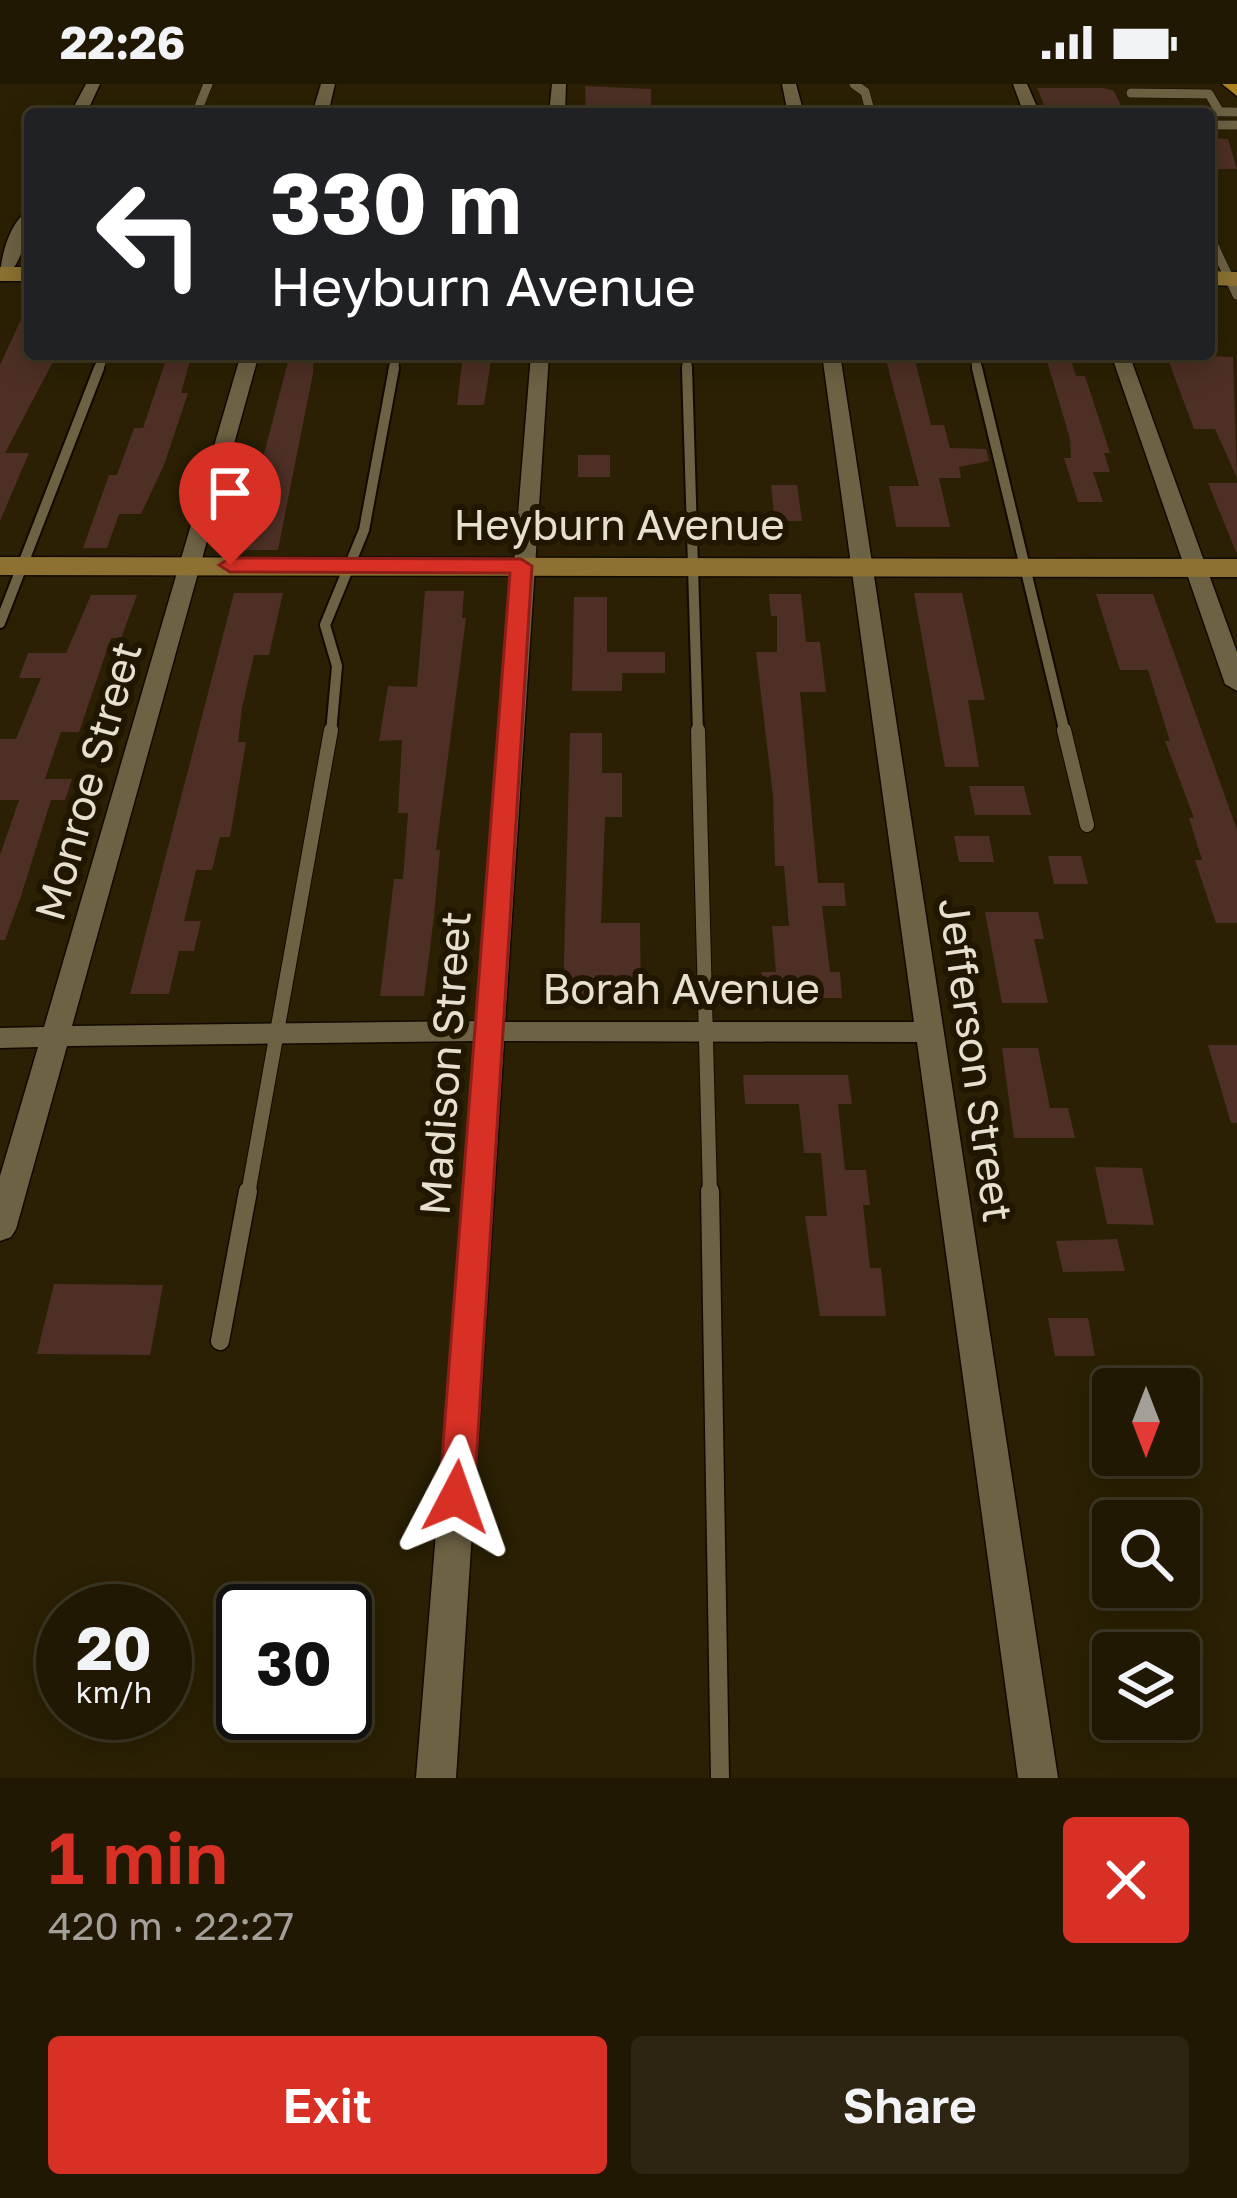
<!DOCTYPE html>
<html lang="en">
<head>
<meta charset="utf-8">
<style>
	body { margin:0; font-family:"Golos Text",sans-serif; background:#2d2511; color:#f1f3f6; height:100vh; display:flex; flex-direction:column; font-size:45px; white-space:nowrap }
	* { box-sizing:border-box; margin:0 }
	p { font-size:39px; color:#a2a099 }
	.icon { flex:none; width:66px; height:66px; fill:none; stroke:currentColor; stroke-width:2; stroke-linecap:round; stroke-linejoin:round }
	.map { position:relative; height:1694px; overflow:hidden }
	.details { display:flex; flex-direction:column; background:#201802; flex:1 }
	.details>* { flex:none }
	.banner { position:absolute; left:24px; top:24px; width:1191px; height:252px; border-radius:12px; box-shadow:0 6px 30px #0003,0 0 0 3px #3d3724; background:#202124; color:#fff; overflow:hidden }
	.needle { width:78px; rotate:180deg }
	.fabs { position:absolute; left:1092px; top:1284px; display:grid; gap:24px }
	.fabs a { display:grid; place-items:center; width:108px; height:108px; border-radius:12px; background:#201802; box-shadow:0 6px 30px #0003,0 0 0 3px #3d3724; font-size:60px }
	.speed { position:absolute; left:36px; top:1500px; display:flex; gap:24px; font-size:60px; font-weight:700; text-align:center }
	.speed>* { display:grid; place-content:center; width:156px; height:156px; border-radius:50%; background:#201802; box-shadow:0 6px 30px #0003,0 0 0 3px #3d3724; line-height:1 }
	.speed small { font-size:30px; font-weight:400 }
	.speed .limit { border:6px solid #111; border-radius:18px; background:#fff; color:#111 }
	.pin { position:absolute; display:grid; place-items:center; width:102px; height:102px; color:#fff; margin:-123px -51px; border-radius:50% 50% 50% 0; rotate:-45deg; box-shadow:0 0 12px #0007 }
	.pin .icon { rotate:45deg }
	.me { position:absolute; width:132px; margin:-66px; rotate:4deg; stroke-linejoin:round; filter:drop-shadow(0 0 9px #0008) }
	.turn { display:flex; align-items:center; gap:42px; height:252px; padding:0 48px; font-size:54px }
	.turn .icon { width:156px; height:156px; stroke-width:2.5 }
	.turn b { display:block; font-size:84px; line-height:102px }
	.round { display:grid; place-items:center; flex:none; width:126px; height:126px; border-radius:12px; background:#2d2511 }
	.headline { display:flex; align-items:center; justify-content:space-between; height:204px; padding:0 48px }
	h1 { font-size:72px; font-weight:600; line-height:90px; color:#d93025 }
	.cta { display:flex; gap:24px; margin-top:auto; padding:24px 48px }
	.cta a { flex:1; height:138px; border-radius:12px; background:#d93025; color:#fff; font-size:48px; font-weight:600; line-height:138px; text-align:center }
	.cta a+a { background:#2d2511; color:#f1f3f6 }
	.status { display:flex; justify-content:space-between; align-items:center; height:84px; padding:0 60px; background:#201802; direction:ltr }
	.status svg { height:33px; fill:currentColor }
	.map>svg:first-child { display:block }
	.building { fill:#4d2f25 }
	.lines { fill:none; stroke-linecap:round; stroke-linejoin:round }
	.lane-far3-casing { stroke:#120a00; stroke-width:10 }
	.lane-far2-casing { stroke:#120a00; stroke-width:14 }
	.lane-far1-casing { stroke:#120a00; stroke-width:16 }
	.lane-casing { stroke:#120a00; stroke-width:21 }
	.street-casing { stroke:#120a00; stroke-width:3 }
	.secondary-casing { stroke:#120a00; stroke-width:3 }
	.primary-casing { stroke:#120a00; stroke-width:3 }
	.lane-far3 { stroke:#6e6244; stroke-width:9 }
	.lane-far2 { stroke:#6e6244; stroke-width:10 }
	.lane-far1 { stroke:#6e6244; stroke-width:14 }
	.lane { stroke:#6e6244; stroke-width:18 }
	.street { fill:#6e6244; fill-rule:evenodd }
	.secondary { fill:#8c7132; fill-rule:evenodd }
	.primary { fill:#ab811f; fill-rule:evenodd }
	.route { fill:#d93025; stroke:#8d1f18; stroke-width:3 }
	.labels { text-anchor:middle; stroke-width:12; stroke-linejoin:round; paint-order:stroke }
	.street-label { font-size:42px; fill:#e7e0cf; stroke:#211700 }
</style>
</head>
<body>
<div class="status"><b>22:26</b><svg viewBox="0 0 49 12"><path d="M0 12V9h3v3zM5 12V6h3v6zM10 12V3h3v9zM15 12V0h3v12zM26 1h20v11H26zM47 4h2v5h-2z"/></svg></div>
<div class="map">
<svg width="1237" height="1694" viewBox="0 0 1237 1694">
	<rect width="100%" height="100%" fill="#2b2003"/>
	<g class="building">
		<path d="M585 2 651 5V28L586 30Z"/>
		<path d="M1037 4H1104L1114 7 1125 30H1048Z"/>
		<path d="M1209 54 1228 55 1237 85H1209Z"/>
		<path d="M30 216V270H57L5 369H29L0 437V281Z"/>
		<path d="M168 270H192L181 309H188L164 381 141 430H119L107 464H83L109 391H117L134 344H143Z"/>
		<path d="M290 270H314L313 289 278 466H239Z"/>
		<path d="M492 270 484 321H457L463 271Z"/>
		<path d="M1045 270H1069L1076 292H1085L1110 369H1104L1110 388H1093L1103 418H1078L1064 374H1071L1070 355Z"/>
		<path d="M1166 270 1233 273 1237 394 1215 345H1194Z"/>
		<path d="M885 272H914L931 341H944L950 364 986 365 989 377 959 383 961 394H939L950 443H896L889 402H919Z"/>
		<rect x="578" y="371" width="32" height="22"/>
		<path d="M1208 399H1237V468H1236Z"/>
		<path d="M771 401H797L802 437H775Z"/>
		<path d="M425 507H464L462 534H466L436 766H440L434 832 424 912H380L394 795H403L408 729H398L402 656 379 657 388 602 417 603Z"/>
		<path d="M234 509H283L269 571H254L242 624 238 658H246L230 753H220L212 786H196L184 837H201L194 867H179L169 910H130Z"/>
		<path d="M914 509H962L985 616H968L979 683H945Z"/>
		<path d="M769 510H801L806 558H820L826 608H800L818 799H844L846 822H822L830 888H840L842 914H763L761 888H776L772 842H789L784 782H775L773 712 756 568H777V532H771Z"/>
		<path d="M1096 510H1153L1237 746V839H1216L1195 776H1202L1189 734H1194L1165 657H1170L1148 586H1120Z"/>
		<path d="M91 511H137L121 554H111L79 648H61L45 695H72L65 716H51L21 812 5 856H0V771L19 716H0V655H16L41 594H19L28 569H66Z"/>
		<path d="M574 513H607V568H665V589H622V607H572Z"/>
		<path d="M570 649H602V689H622V733H605L601 839H640L641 913H563Z"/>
		<path d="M969 702H1024L1031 731H975Z"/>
		<path d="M954 752H989L994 778H959Z"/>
		<path d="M1048 772H1081L1088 800H1054Z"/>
		<path d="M985 828H1038L1044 855H1034L1048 919H1002Z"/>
		<path d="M1208 961H1237V1039H1231Z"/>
		<path d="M1002 964H1038L1050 1024H1068L1075 1054H1014Z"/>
		<path d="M743 991H848L852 1020H838L845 1086H866L870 1121H863L870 1184H881L886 1232H820L805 1132H827L821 1069H804L799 1020H745Z"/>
		<path d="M1095 1083 1142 1084 1154 1141 1107 1140Z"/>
		<path d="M1117 1155 1125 1187 1063 1188 1056 1157Z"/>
		<path d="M54 1200 163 1201 150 1271 37 1270Z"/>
		<path d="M1048 1234H1088L1095 1272H1055Z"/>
	</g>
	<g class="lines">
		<g class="lane-far3-casing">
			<g id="lane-far3">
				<path d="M854 0 865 8 871 30"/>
				<path d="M1131 9 1209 10 1219 27"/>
				<path d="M1139 27 1237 28"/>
				<path d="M196 30 208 0"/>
				<path d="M1209 41H1237"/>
				<path d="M1209 151 1237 211"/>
				<path d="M687 270V287"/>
				<path d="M974 270 978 287"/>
				<path d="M98 287 104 270"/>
				<path d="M393 287 396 270"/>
			</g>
		</g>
		<g class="lane-far2-casing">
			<g id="lane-far2">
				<path d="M687 284 698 649"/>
				<path d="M977 284 1065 649"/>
				<path d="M0 539 99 284"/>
				<path d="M331 649 337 582 325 541 364 446 394 284"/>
			</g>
		</g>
		<g class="lane-far1-casing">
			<g id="lane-far1">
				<path d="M698 646 710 1110"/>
				<path d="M1064 646 1087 741"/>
				<path d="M248 1110 331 646"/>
			</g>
		</g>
		<g class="lane-casing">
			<g id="lane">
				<path d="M710 1107 720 1694"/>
				<path d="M220 1257 248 1107"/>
			</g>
		</g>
		<g class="street-casing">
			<g id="street">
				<path d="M86 0H100L86 30H70Z"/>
				<path d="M321 0H335L328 30H312Z"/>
				<path d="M552 0H566L565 30H549Z"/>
				<path d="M782 0H796L804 30H788Z"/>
				<path d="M1013 0H1027L1040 30H1024Z"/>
				<path d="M30 125C30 148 21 185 0 197 0 173 9 138 30 125Z"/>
				<path d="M241 270H259L72 942 477 937 531 270H549L505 938H914L822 270H840L1058 1694H1018L917 958 504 957 456 1694H416L476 957 67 962 16 1145 11 1153 0 1157V1092L38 963 0 964V944L44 943Z"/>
				<path d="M1111 270H1129L1237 568V607L1225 600Z"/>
			</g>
		</g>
		<g class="secondary-casing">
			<g id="secondary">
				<rect x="0" y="183" width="30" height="14"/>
				<path d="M1209 187 1237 188V202L1209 201Z"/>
				<path d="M0 473 1237 475V493L0 491Z"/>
			</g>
		</g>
		<g class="primary-casing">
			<path id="primary" d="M1222 0H1237V12Z"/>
		</g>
		<use href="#lane-far3" class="lane-far3"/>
		<use href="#lane-far2" class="lane-far2"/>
		<use href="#lane-far1" class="lane-far1"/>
		<use href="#lane" class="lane"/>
		<use href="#street" class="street"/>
		<use href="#secondary" class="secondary"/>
		<use href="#primary" class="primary"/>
	</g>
	<path class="route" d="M521 475 532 482 474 1413 469 1424 456 1428 444 1424 439 1413 510 489 230 488 219 481 230 474Z"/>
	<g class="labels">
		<g class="street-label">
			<text x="619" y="456">Heyburn Avenue</text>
			<text transform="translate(88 697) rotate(-74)" y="15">Monroe Street</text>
			<text x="681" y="920">Borah Avenue</text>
			<text transform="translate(976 976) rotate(82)" y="15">Jefferson Street</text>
			<text transform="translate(445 979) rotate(-86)" y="15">Madison Street</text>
		</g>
	</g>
</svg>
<div class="fabs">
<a><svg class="needle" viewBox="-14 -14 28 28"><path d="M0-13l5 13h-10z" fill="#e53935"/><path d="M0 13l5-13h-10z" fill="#a2a099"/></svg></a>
<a><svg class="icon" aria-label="search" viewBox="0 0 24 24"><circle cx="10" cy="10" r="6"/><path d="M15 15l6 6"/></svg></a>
<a><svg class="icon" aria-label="layers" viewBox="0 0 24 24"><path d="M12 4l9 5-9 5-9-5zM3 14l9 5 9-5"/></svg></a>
</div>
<div class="speed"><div>20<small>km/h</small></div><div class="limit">30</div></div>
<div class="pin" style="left:230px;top:481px;background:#d93025"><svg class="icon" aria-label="arrive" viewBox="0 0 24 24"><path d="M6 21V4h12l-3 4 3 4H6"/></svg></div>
<svg class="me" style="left:456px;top:1413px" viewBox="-20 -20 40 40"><path d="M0-17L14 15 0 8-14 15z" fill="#d93025" stroke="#fff" stroke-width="4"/></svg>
<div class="banner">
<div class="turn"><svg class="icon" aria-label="left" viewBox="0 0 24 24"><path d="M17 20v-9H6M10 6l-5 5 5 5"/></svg><div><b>330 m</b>Heyburn Avenue</div></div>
</div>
</div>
<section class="details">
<div class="headline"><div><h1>1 min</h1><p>420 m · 22:27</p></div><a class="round" style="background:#d93025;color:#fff"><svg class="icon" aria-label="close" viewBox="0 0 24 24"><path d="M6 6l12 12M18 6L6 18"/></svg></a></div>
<div class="cta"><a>Exit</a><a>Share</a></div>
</section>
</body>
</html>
